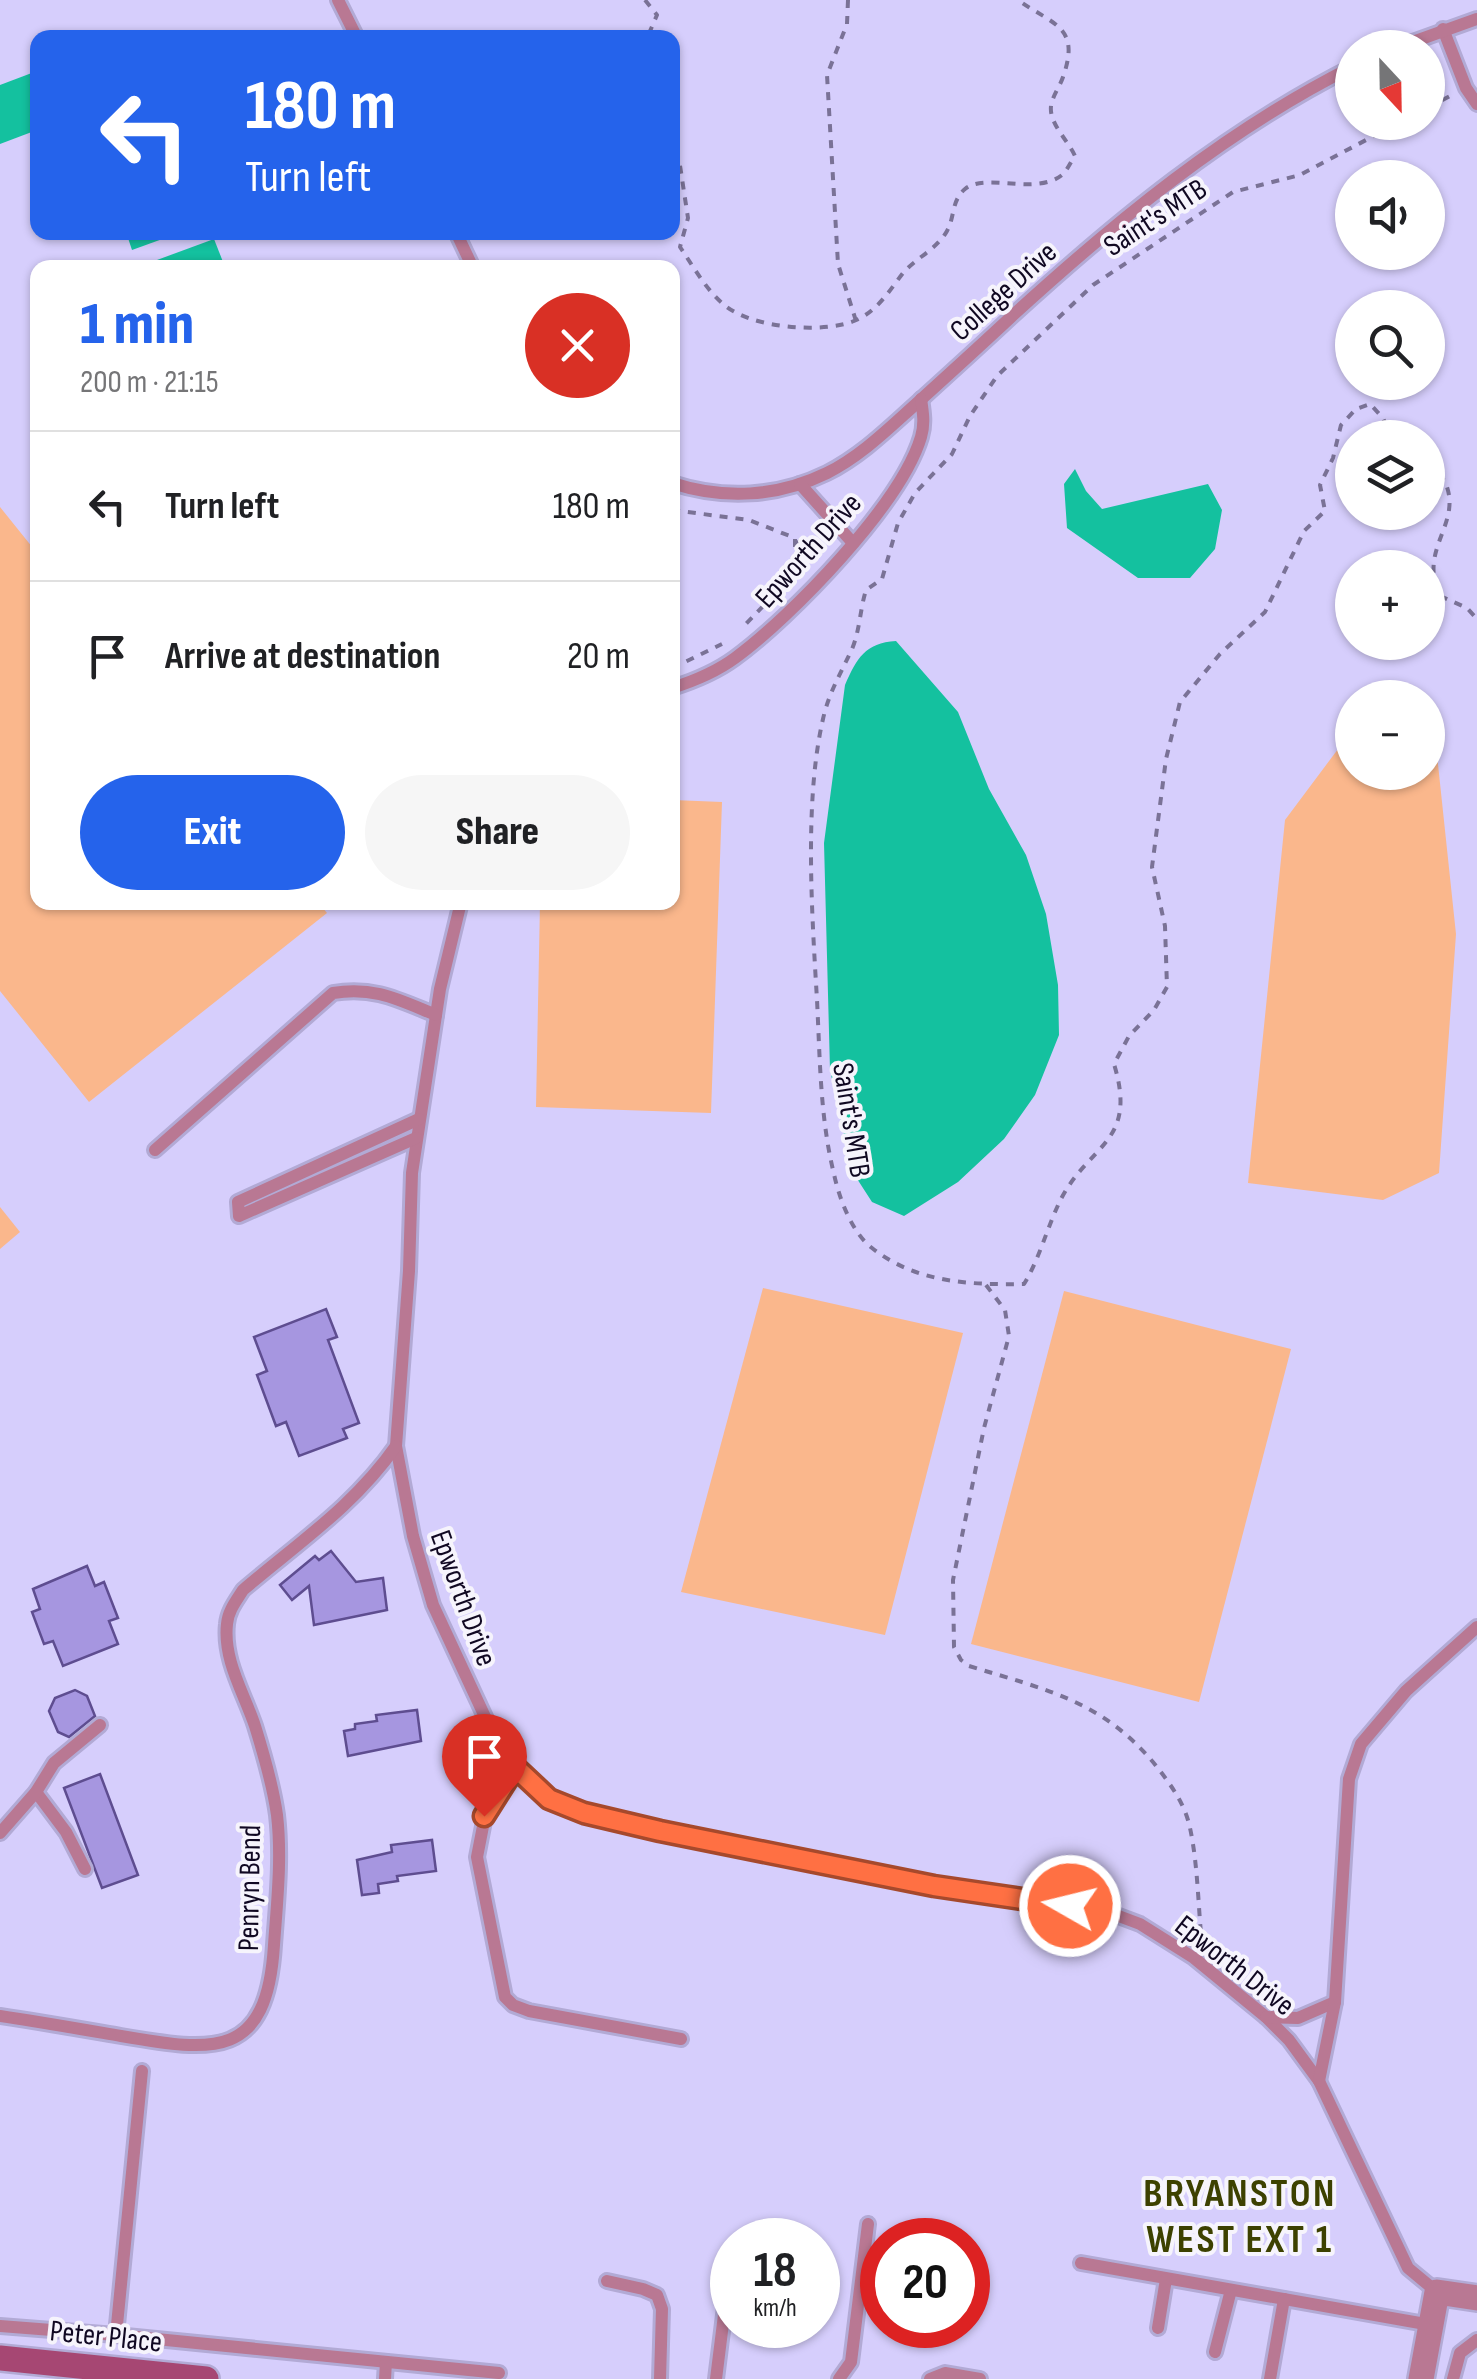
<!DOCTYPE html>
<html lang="en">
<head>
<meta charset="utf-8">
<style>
	body { margin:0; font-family:"Sofia Sans Condensed",sans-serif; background:#f6f6f6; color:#202124; height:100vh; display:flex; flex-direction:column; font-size:38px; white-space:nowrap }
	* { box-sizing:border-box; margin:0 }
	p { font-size:32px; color:#757577 }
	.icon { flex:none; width:55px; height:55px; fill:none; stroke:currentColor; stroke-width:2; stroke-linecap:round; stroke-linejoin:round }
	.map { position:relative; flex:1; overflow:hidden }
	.drawer { position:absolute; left:30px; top:260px; width:650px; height:650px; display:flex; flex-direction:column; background:#fff; border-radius:20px; box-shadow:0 2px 8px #0004 }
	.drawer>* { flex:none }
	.guide { position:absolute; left:30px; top:30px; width:650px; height:210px; border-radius:20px; box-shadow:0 2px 8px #0004; background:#2563eb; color:#fff; overflow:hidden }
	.needle { width:65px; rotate:158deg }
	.tools { position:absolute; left:1335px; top:30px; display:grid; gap:20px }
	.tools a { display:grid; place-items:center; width:110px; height:110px; border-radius:50%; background:#fff; box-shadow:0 2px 8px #0004; font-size:50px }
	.speed { position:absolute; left:710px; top:2218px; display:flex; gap:20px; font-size:50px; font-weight:700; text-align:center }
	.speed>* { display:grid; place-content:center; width:130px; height:130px; border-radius:50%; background:#fff; box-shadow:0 2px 8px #0004; line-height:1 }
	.speed small { font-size:25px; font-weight:400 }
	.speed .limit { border:15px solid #d22; background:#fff; color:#111 }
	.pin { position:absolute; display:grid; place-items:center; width:85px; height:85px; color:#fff; margin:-102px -42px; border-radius:50% 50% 50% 0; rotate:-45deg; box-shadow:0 0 10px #0007 }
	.pin .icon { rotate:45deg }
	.me { position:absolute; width:110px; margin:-55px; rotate:278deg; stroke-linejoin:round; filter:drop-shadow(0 0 8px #0008) }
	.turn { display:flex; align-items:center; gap:35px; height:210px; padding:0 50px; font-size:45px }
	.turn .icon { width:130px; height:130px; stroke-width:2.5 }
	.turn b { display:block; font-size:70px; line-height:85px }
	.round { display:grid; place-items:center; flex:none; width:105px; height:105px; border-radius:52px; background:#f6f6f6 }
	.summary { display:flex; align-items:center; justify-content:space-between; height:170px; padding:0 50px }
	h1 { font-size:60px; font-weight:800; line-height:75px; color:#2563eb }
	.button { display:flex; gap:20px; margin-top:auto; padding:20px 50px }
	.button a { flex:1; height:115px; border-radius:60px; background:#2563eb; color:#fff; font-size:40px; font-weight:800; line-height:115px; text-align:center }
	.button a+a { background:#f6f6f6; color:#202124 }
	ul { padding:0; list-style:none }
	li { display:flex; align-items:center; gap:30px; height:150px; padding:0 50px; border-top:2px solid #e0e0e0 }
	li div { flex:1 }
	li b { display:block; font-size:38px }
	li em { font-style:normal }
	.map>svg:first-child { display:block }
	.green { fill:#fab78c }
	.water { fill:#14c19f }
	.building { fill:#a696e0; stroke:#5e4d90; stroke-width:2.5 }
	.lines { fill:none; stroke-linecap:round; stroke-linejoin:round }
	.lane-casing { stroke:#b2aad5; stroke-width:18 }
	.street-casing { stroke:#b2aad5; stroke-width:30 }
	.secondary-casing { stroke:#b2aad5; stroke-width:30 }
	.path { stroke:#7a7296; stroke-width:4; stroke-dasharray:8 8; stroke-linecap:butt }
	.lane { stroke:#b97893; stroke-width:12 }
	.street { stroke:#b97893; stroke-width:25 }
	.secondary { stroke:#a64773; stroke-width:25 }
	.route-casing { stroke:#a6492c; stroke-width:25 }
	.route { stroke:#ff7043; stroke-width:18 }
	.labels { text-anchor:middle; stroke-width:8; stroke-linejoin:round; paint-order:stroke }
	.street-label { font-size:30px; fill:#100822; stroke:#f6f4fc }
	.district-label { font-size:40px; font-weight:bold; letter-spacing:2.5px; fill:#3d4100; stroke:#f6f4fc }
</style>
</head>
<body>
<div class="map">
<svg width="1477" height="2379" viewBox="0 0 1477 2379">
	<rect width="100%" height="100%" fill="#d6cefc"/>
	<g class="green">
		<path d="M0 507 37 553 38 902H318L327 913 89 1102 0 991Z"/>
		<path d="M1435 736 1456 934 1439 1173 1383 1200 1248 1183 1285 820 1341 745 1352 744V772H1428V737Z"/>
		<path d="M673 800 722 802 711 1113 536 1107 540 903 672 902Z"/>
		<path d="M0 1207 20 1232 0 1249Z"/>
		<path d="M763 1288 963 1333 885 1635 681 1592Z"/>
		<path d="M1064 1291 1291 1349 1199 1702 971 1644Z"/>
	</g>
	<g class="water">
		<path d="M37 71V130L0 144V85Z"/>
		<path d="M126 232H179V233L132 250Z"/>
		<path d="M214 239 225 267H138Z"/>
		<path d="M1075 469 1086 491 1102 509 1208 484 1222 510 1215 549 1190 578H1138L1067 528 1064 484Z"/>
		<path d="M896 641 958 712 989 789 1026 855 1046 914 1058 985 1059 1035 1035 1095 1004 1139 958 1182 904 1216 872 1202 852 1171 830 1070 824 843 845 685C857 658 865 643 896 641Z"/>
	</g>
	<g class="building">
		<path d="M326 1309 337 1337 328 1340 359 1423 343 1429 347 1438 299 1456 286 1422 276 1426 257 1375 267 1371 254 1337Z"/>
		<path d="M331 1551 356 1582 383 1578 387 1610 314 1625 309 1586 292 1600 280 1585 315 1556 319 1560Z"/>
		<path d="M87 1566 95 1586 104 1582 118 1618 109 1621 118 1644 63 1666 53 1641 44 1644 32 1612 40 1609 33 1589Z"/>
		<path d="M75 1690 87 1696 95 1716 69 1737 58 1732 49 1711 55 1698Z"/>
		<path d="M417 1710 421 1741 348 1756 344 1731 355 1729V1724L377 1721 376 1715Z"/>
		<path d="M100 1774 138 1875 102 1888 64 1788Z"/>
		<path d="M432 1840 436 1871 397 1876 398 1881 378 1884 379 1893 362 1895 357 1860 392 1852 391 1845Z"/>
	</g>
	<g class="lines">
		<g class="lane-casing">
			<g id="lane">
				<path d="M338 0 357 38"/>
				<path d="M1443 29 1466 88 1477 104"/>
				<path d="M1396 48 1477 19"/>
				<path d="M456 232 473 268"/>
				<path d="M672 483C724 500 778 497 827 473 861 456 888 429 916 404 948 375 980 346 1011 317 1116 221 1225 131 1352 67"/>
				<path d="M800 484 853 543"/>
				<path d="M672 688C694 681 716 672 735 658 791 617 901 504 921 437 925 424 923 412 921 399"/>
				<path d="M461 902 440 989 412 1173 409 1271 396 1446 413 1536 433 1605 486 1719 519 1774 549 1799 585 1813 660 1831 934 1885 1108 1912 1140 1924 1194 1958 1266 2017 1289 2040 1319 2081 1408 2268 1437 2292"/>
				<path d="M416 1138 239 1216 238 1202 419 1119"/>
				<path d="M155 1150 333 993C374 986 399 1000 436 1015"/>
				<path d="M515 1767 485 1816 477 1857 505 1997 513 2005 529 2011 681 2039"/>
				<path d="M36 1792 66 1832 85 1869"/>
				<path d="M0 1833 36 1792 54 1763 100 1725"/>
				<path d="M0 2016C40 2022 80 2029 121 2036 214 2052 267 2060 274 1945 277 1902 282 1858 277 1815 273 1786 264 1755 255 1726 244 1693 223 1660 227 1624 228 1611 236 1601 243 1590 298 1543 354 1506 396 1446"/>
				<path d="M1266 2017 1298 2018 1335 2002"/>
				<path d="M1319 2081 1335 2002 1349 1779 1361 1744 1406 1691 1477 1627"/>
				<path d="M1081 2263 1431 2325"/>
				<path d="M607 2281 643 2289 657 2295 662 2309 660 2379"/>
				<path d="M0 2326 116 2335 499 2373"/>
				<path d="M1158 2328 1166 2279"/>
				<path d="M116 2335 142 2071"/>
				<path d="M1215 2352 1231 2290"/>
				<path d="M385 2379 386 2362"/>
				<path d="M716 2379 732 2251"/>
				<path d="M839 2379 851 2362 868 2224"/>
				<path d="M930 2379 945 2373 980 2379"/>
				<path d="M1270 2379 1284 2299"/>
				<path d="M1453 2379 1460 2353 1477 2340"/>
			</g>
		</g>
		<g class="street-casing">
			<path id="street" d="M1421 2379 1437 2292 1477 2298"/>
		</g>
		<g class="secondary-casing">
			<path id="secondary" d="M0 2358 206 2379"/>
		</g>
		<g class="path">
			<path d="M645 0 657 15 647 38"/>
			<path d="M848 0 847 24 827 75 838 264 856 321"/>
			<path d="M1428 108 1450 96"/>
			<path d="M672 153 679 159 688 218 680 247C693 266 705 288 722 303 748 328 821 334 854 321 877 312 889 291 903 273 916 258 937 249 947 231 955 217 951 201 965 189 986 172 1035 196 1062 175 1067 171 1071 161 1075 156 1068 140 1049 124 1051 106 1052 97 1060 86 1063 77 1081 26 1053 25 1018 0"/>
			<path d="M1396 438 1390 436 1383 418 1370 404 1356 409 1341 425 1333 458 1320 485 1325 511 1304 531 1265 612 1220 654 1180 702 1166 759 1152 867 1165 926 1167 987 1154 1010 1129 1036 1114 1064C1138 1143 1090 1143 1061 1199 1047 1227 1040 1258 1024 1284 971 1285 916 1283 872 1248 852 1233 839 1198 834 1174 820 1118 820 1058 817 1000 812 915 804 801 823 719 829 692 841 673 852 649 860 630 860 609 866 590L882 579 898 523 915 493 952 454 970 416 997 376 1093 285 1233 192 1300 175 1400 122"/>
			<path d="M1428 462C1433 469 1445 478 1447 487 1460 526 1418 550 1440 596L1467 608 1477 619"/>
			<path d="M672 510 749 520 795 538V573L741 629"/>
			<path d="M797 541 820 558"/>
			<path d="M672 656 685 662 722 644"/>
			<path d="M986 1285 1005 1310 1009 1336 984 1428 953 1580 954 1647 961 1660 969 1666C1047 1690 1104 1701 1157 1767 1171 1785 1185 1804 1190 1828 1198 1865 1198 1906 1202 1944"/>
		</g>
		<use href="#lane" class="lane"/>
		<use href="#street" class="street"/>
		<use href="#secondary" class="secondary"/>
	</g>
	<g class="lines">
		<g class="route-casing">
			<path id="route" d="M484 1816 515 1767 549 1799 584 1813 660 1831 934 1886 1070 1906"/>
		</g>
		<use href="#route" class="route"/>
	</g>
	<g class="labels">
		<g class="street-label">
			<text transform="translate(1155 217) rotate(-33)" y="10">Saint's MTB</text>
			<text transform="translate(1003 291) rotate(-42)" y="10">College Drive</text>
			<text transform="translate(808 550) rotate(-48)" y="10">Epworth Drive</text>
			<text transform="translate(852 1120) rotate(81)" y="10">Saint's MTB</text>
			<text transform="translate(464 1598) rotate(70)" y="10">Epworth Drive</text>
			<text transform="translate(249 1888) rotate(-89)" y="10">Penryn Bend</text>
			<text transform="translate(1235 1965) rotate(38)" y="10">Epworth Drive</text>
			<text transform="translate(106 2336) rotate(6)" y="10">Peter Place</text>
		</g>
		<g class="district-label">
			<text x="1240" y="2206">BRYANSTON<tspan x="1240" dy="46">WEST EXT 1</tspan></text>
		</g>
	</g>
</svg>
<div class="tools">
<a><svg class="needle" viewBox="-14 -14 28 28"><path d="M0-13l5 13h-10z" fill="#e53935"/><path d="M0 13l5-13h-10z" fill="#757577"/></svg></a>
<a><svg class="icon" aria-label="sound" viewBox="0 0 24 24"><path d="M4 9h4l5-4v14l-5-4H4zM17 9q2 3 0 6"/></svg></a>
<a><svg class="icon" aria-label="search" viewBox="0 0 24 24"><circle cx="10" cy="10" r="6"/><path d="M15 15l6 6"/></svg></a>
<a><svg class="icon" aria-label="layers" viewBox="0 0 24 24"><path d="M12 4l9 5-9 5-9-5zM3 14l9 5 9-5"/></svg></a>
<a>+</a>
<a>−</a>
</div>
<div class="speed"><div>18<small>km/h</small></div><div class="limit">20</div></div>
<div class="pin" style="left:484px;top:1816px;background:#d93025"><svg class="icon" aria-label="arrive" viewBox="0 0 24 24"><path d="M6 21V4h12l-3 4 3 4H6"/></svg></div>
<svg class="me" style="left:1070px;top:1906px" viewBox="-20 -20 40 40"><circle r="17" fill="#ff7043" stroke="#fff" stroke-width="3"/><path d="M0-11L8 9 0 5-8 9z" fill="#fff"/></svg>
<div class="guide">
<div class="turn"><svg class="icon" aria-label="left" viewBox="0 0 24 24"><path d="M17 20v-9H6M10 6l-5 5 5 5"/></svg><div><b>180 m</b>Turn left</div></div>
</div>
<section class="drawer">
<div class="summary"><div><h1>1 min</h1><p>200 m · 21:15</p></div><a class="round" style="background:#d93025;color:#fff"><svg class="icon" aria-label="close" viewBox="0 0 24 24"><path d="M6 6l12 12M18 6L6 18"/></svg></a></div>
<ul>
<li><svg class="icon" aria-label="left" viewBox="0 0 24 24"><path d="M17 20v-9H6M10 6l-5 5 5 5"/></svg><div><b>Turn left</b></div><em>180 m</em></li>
<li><svg class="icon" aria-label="arrive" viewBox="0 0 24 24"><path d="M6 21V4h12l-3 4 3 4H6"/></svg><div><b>Arrive at destination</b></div><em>20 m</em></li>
</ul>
<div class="button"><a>Exit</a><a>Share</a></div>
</section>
</div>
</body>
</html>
